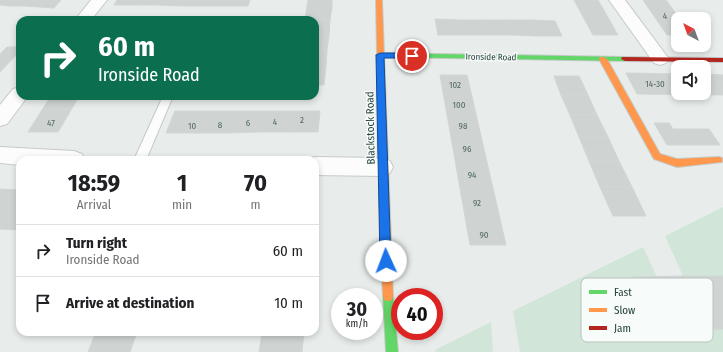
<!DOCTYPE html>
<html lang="en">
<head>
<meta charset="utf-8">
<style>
	body { margin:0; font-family:"Fira Sans Condensed",sans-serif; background:#f2f2f2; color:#202124; height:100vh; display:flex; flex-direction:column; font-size:15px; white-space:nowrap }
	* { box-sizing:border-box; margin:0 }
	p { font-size:13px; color:#757577 }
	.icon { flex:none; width:22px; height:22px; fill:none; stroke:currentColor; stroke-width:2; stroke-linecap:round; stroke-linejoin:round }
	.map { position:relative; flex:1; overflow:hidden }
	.details { position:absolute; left:16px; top:156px; width:303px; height:180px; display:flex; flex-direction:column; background:#fff; border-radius:12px; box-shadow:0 2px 6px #0003 }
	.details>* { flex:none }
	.hud { position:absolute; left:16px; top:16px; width:303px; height:84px; border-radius:12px; box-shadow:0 2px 6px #0003; background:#0b6e4f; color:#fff; overflow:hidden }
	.needle { width:26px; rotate:319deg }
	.fabs { position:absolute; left:671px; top:12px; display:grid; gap:8px }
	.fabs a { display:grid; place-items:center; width:40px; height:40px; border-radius:8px; background:#fff; box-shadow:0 2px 6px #0003; font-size:20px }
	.speed { position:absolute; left:331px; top:288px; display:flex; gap:8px; font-size:20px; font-weight:700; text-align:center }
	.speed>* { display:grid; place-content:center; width:52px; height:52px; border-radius:50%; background:#fff; box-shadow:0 2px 6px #0003; line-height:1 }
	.speed small { font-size:10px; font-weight:400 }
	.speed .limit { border:6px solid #d22; background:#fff; color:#111 }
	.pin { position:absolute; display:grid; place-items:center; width:34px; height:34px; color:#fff; margin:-17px; border:2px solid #fff; border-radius:50%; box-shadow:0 1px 4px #0007 }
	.me { position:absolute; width:44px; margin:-22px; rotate:358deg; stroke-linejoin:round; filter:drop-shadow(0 0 3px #0008) }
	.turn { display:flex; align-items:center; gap:14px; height:84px; padding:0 16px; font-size:18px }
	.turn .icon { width:52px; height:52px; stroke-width:2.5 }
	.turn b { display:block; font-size:28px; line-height:34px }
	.eta { display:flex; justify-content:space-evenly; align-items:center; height:68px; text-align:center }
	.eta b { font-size:24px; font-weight:700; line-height:28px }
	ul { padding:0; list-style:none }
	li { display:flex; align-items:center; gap:12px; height:52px; padding:0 16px; border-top:1px solid #e0e0e0 }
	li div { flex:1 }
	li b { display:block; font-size:15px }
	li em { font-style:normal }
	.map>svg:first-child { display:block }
	.green { fill:#d1e6d8 }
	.building { fill:#cfd4d2; stroke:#d1d6d4 }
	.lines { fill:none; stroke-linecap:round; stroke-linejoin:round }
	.lane-casing { stroke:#c5cac8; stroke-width:2 }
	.street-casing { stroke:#c5cac8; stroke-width:2 }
	.fast-casing { stroke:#c3cbc8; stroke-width:2 }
	.slow-casing { stroke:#c3cbc8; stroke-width:2 }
	.jam-casing { stroke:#c3cbc8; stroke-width:2 }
	.lane { fill:#fcfcfc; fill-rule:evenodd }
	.street { fill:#fcfcfc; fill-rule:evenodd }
	.fast { fill:#63d668; fill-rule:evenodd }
	.slow { fill:#ff974d; fill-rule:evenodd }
	.jam { fill:#b3261e; fill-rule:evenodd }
	.route { fill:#1a73e8; stroke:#114b97 }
	.labels { text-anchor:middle; stroke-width:3; stroke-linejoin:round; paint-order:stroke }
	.number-label { font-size:9px; fill:#506761 }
	.far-street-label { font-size:9px; fill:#24423a; stroke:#f7fbf9 }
	.street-label { font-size:11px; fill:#24423a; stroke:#f7fbf9 }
	.key { fill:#f7fbf9; stroke:#b8c4c0; stroke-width:1 }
	.key-label { font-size:11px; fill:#24423a }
</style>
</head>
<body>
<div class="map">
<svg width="723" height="352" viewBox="0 0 723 352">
	<rect width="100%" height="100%" fill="#e8edeb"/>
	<g class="green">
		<path d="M723 207V276H683L665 236Z"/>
		<path d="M643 247 657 277H633L655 330 723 329V352H520L513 311Z"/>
		<path d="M491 322 493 352H436L435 350Z"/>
	</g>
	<g class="building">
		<path d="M0 0H16L10 6 0 5Z"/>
		<path d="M16 0H31L24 6H10Z"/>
		<path d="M31 0H46L39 7 24 6Z"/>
		<path d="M46 0H61L54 8 39 7Z"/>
		<path d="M117 0H139L136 5H114Z"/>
		<path d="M139 0H161L158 5H136Z"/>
		<path d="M161 0H183L181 6 158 5Z"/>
		<path d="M183 0H206L203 6H181Z"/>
		<path d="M206 0H228L226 6H203Z"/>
		<path d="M228 0H250L248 6H226Z"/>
		<path d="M308 0H332V7L307 6Z"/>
		<path d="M574 0H598L618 35H593Z"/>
		<path d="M643 0H666L680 19H678V35H667Z"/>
		<path d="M307 6 332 7 330 20H305Z"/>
		<path d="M435 19 459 20 462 35H438Z"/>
		<path d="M305 20H330L329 35H315V20Z"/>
		<path d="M459 20H483L487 35H462Z"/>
		<path d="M483 20H507L512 35H487Z"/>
		<path d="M507 20H531L537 36 512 35Z"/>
		<path d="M531 20 555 21 562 36H537Z"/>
		<path d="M315 35H329L327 50H315Z"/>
		<path d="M7 47H20V51L0 72V54Z"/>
		<path d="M315 50H327L326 67H315Z"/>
		<path d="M315 67H326L324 85H315Z"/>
		<path d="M626 73 678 74V93H704V74L723 75V95L637 94Z"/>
		<path d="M440 75H467L506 245H470Z"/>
		<path d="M554 76H579L588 95H561Z"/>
		<path d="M561 95H588L597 115H570Z"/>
		<path d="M51 96H79L71 110H42Z"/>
		<path d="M42 110H71L58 132H28Z"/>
		<path d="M175 111H204L197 133H166Z"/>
		<path d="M204 111H233L227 133H197Z"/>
		<path d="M233 111H262L258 132 227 133Z"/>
		<path d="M262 111H291L288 132H258Z"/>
		<path d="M291 111H320L318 132H288Z"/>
		<path d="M570 115H597L608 137H579Z"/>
		<path d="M654 123H669L673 129H709L720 145H667Z"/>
		<path d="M579 137H608L619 161H589Z"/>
		<path d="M589 161H619L632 187H600Z"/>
		<path d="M600 187H632L646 216H613Z"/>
		<path d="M0 189 20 190V230L0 229Z"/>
		<path d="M683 276H723V329L655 330 633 277Z"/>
		<path d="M96 332H137L130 352H88Z"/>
		<path d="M304 332 302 352H259L262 333Z"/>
	</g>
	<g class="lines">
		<g class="lane-casing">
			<path id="lane" d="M163 96H173L146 160H134Z"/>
		</g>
		<g class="street-casing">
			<g id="street">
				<path d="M91 0H107L91 20H75Z"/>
				<path d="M609 0H625L666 55 669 59 666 63 660 65 654 63Z"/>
				<path d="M20 87V96H28L7 124 0 126V105L13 89Z"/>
				<path d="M0 147 74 151 82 154 85 160H20V165L0 163Z"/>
				<path d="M315 157 382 158 390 161 393 167 390 173 382 176 315 175V160H307Z"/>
			</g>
		</g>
		<g class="fast-casing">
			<g id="fast">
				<path d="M378 53 625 57 629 59 625 61 380 57 376 55Z"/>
				<path d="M388 291 392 292 393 296 398 352H386L383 296 384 292Z"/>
			</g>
		</g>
		<g class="slow-casing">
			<g id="slow">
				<path d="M376 0H382L393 296 392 300 388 301 384 300 383 296 381 261Z"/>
				<path d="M600 57H603L607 59 660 154 677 159 719 157 722 158V162L677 167 654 159 599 59Z"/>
			</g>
		</g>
		<g class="jam-casing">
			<path id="jam" d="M622 57 723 58V62L625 61 621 59Z"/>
		</g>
		<use href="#lane" class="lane"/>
		<use href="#street" class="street"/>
		<use href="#fast" class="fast"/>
		<use href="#slow" class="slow"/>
		<use href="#jam" class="jam"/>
	</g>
	<path class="route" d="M380 53H412L415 56 412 58H384L391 261 389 264 386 266 382 264 380 261 376 55Z"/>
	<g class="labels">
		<g class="number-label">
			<text x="665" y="19">4</text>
			<text x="655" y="87">14-30</text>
			<text x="455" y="88">102</text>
			<text x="459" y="108">100</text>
			<text x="302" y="123">2</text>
			<text x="275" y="125">4</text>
			<text x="51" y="126">47</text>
			<text x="248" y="126">6</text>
			<text x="220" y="128">8</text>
			<text x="192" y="129">10</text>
			<text x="463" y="129">98</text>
			<text x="467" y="152">96</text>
			<text x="472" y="178">94</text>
			<text x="477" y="206">92</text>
			<text x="484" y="238">90</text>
		</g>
		<g class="far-street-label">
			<text transform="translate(491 57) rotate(1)" y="3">Ironside Road</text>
		</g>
		<g class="street-label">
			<text transform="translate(370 128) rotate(-91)" y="4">Blackstock Road</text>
		</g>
	</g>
	<rect x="581" y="278" width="132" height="64" rx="6" class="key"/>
	<rect x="589" y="290" width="18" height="4" fill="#63d668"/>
	<rect x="589" y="308" width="18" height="4" fill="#ff974d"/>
	<rect x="589" y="326" width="18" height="4" fill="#b3261e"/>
	<g class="key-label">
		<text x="614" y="296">Fast</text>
		<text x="614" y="314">Slow</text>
		<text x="614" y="332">Jam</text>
	</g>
</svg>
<div class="fabs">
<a><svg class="needle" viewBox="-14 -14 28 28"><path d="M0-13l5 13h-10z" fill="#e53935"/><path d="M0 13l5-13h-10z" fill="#757577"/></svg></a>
<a><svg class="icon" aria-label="sound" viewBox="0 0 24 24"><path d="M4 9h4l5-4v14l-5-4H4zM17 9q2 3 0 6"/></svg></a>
</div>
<div class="speed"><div>30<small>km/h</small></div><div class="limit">40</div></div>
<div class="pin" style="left:412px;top:56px;background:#d93025"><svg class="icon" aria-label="arrive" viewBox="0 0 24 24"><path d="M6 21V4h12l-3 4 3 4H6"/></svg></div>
<svg class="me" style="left:386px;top:261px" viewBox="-20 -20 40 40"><circle r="19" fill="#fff"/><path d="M0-13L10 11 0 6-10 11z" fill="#1a73e8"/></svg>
<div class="hud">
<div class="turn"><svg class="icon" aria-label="right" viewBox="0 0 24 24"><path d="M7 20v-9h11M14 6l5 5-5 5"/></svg><div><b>60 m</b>Ironside Road</div></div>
</div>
<section class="details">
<div class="eta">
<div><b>18:59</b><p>Arrival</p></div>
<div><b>1</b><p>min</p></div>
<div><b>70</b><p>m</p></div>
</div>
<ul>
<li><svg class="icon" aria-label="right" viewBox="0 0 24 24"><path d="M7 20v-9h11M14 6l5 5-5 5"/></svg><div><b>Turn right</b><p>Ironside Road</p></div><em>60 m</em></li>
<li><svg class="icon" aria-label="arrive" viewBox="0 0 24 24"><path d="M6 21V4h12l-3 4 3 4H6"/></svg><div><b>Arrive at destination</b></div><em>10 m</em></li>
</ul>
</section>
</div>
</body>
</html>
